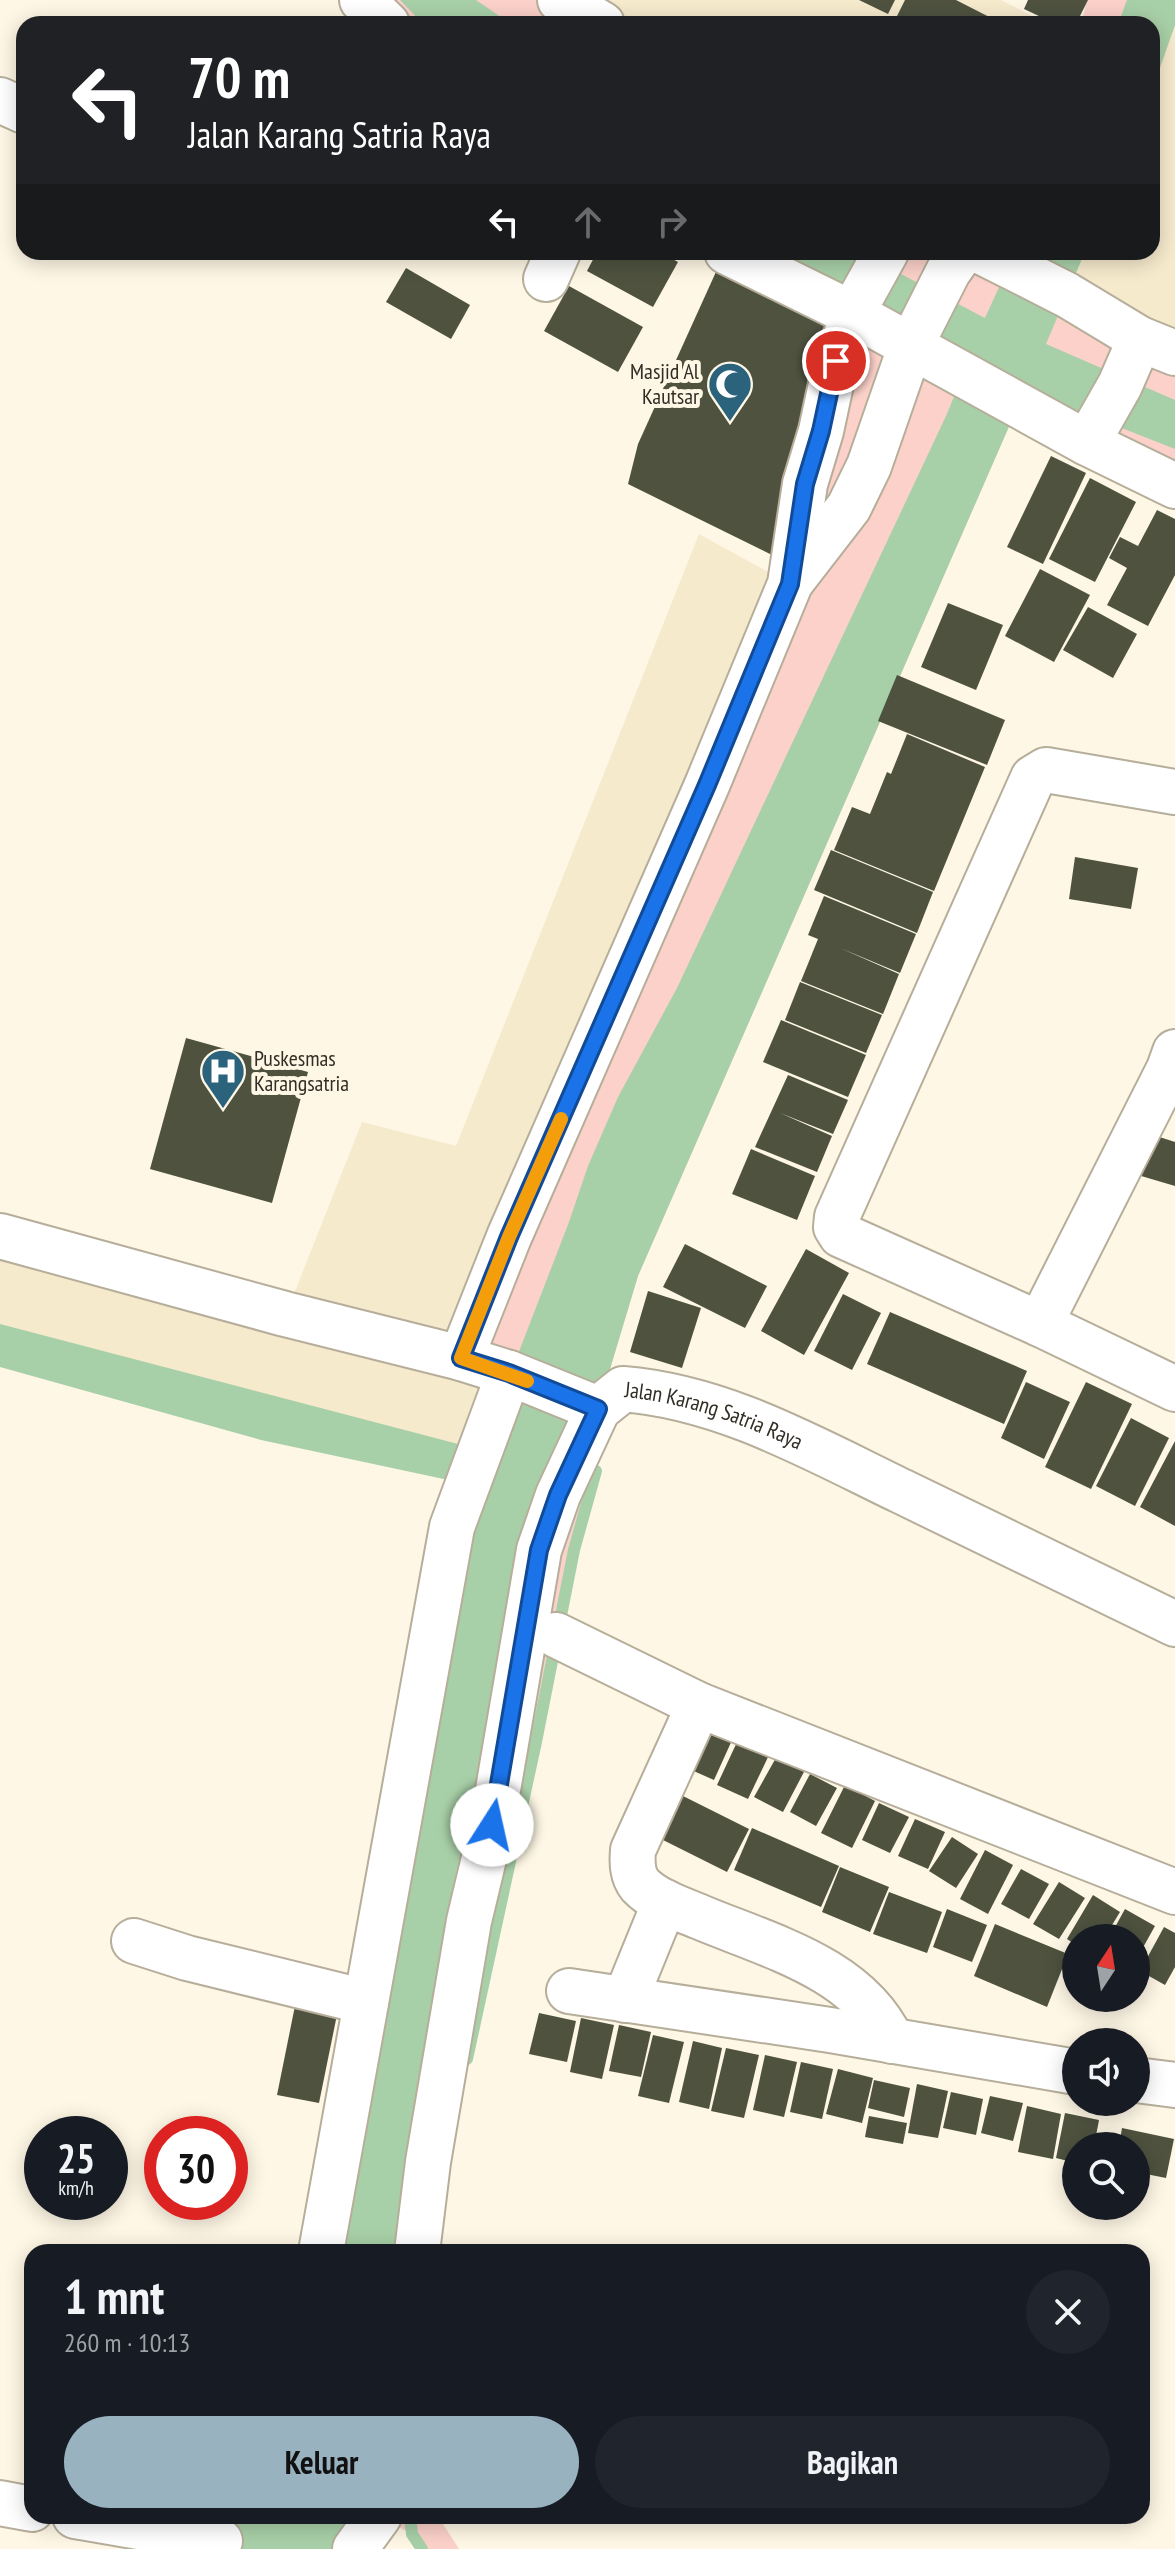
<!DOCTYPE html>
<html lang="id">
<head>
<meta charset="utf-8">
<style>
	body { margin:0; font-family:"PT Sans Narrow",sans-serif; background:#20242c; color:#f1f3f6; height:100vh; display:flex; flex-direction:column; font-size:30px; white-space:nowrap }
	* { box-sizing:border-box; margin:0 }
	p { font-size:26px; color:#9ea1a6 }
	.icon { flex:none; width:44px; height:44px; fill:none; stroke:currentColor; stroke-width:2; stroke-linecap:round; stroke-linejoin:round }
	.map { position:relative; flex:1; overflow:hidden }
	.panel { position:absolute; left:24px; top:2244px; width:1126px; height:280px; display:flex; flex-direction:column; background:#171b24; border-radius:24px; box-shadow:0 4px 20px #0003 }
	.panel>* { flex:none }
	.hud { position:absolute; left:16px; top:16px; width:1144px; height:244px; border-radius:24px; box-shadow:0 4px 20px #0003; background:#202124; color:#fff; overflow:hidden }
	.needle { width:52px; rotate:12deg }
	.controls { position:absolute; left:1062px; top:1924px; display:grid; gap:16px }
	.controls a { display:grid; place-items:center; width:88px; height:88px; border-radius:50%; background:#171b24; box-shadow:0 4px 20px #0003; font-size:40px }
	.speed { position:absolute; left:24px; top:2116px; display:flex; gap:16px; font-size:40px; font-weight:700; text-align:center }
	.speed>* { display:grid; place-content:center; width:104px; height:104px; border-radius:50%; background:#171b24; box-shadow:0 4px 20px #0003; line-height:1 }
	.speed small { font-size:20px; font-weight:400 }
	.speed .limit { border:12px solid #d22; background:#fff; color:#111 }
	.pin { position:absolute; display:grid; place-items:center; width:68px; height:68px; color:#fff; margin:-34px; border:4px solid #fff; border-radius:50%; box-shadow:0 2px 8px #0007 }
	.me { position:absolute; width:88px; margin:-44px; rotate:10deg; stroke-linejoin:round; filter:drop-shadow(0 0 6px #0008) }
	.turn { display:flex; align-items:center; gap:28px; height:168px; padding:0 40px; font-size:36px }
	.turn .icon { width:104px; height:104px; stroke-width:2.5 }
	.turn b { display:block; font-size:56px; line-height:68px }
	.lanes { display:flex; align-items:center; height:76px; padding:0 40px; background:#0003; justify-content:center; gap:40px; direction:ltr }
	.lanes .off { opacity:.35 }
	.round { display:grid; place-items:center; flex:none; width:84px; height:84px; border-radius:42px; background:#20242c }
	.overview { display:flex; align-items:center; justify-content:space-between; height:136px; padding:0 40px }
	h1 { font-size:48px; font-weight:700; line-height:60px }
	.cta { display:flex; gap:16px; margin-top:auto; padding:16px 40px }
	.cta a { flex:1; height:92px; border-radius:48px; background:#98b2c0; color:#111; font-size:32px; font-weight:700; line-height:92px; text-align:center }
	.cta a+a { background:#20242c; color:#f1f3f6 }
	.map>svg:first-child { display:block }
	.built { fill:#f6eacd }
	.green { fill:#fbd1c9 }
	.water { fill:#a8d0a8 }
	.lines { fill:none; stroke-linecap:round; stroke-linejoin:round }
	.stream { stroke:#a8d0a8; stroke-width:12 }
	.building { fill:#4e523f }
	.minor-casing { stroke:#b6ae9a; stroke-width:48 }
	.tertiary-casing { stroke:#b6ae9a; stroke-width:48 }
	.minor { stroke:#fff; stroke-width:44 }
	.tertiary { stroke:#fff; stroke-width:44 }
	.route-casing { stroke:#114b97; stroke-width:20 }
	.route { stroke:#1a73e8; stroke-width:14 }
	.slow { stroke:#f59e0b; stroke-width:14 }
	.labels { text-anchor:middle; stroke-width:8; stroke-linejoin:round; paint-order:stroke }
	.poi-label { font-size:22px; fill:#322e26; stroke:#fef7e5; text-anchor:end }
	.street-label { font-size:22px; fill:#322e26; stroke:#fef7e5 }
</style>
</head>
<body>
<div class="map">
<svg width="1175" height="2549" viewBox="0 0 1175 2549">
	<rect width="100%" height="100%" fill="#fef7e5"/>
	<g class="built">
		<path d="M560 0H1001L1048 24H602Z"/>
		<path d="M1175 25V353L1068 295 1085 252H1152V90Z"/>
		<path d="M699 534 790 584 475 1466 0 1367V1236L286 1314 362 1122 456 1146Z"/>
	</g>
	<g class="green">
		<path d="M362 0H560L602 24H387Z"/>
		<path d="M1087 0H1175V25L1159 72 1152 24H1081Z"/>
		<path d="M727 252H982L1175 353V486L1018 406 638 1276 598 1409 596 1471 574 1550 455 2117 558 1495 461 1358 790 584Z"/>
		<path d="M379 2516H438L459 2549H422L412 2534Z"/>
	</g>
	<g class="water">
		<path d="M400 0H476L511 24H423Z"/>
		<path d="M1127 0H1175V25L1152 90V24H1118Z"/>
		<path d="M765 252H859L985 318 1015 252H1085L1046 344 1175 400V449L1025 390 638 1276 598 1409 558 1495 417 2252H321L467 1484 261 1440 0 1367V1324L481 1450 569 1222 588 1166 618 1097 677 988 946 416 967 365Z"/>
		<path d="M232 2516H379L355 2549H211L220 2541Z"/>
	</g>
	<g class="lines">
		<g class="stream">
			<path d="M467 2059 536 1742 574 1550 596 1471"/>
			<path d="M410 2516 412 2534 422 2549"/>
		</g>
	</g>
	<g class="building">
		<path d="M859 0H895L888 14Z"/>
		<path d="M905 0H956L1003 24H903L895 20Z"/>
		<path d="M1028 0H1088L1076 24H1056L1024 9Z"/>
		<path d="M597 252H660L678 262 653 307 587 271Z"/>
		<path d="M720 263 853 314 776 557 628 484 638 444Z"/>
		<path d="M406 268 470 305 451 339 386 302Z"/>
		<path d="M569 286 643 327 618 372 544 331Z"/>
		<path d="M1051 456 1086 473 1043 564 1007 547Z"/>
		<path d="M1090 478 1136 502 1095 582 1049 559Z"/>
		<path d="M1157 510 1175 519V575L1148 626 1107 605 1127 568 1109 558 1120 537 1138 546Z"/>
		<path d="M1040 569 1090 595 1054 662 1005 636Z"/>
		<path d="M948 603 1003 625 976 690 921 667Z"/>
		<path d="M1088 607 1137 634 1113 678 1063 650Z"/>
		<path d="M897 675 1005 720 987 765 878 721Z"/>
		<path d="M907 734 985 767 934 891 834 850 852 807 870 814 887 772 891 774Z"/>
		<path d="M831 850 933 892 917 933 814 890Z"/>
		<path d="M1075 857 1138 868 1131 909 1069 899Z"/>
		<path d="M824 896 916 934 900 973 840 948 899 974 883 1014 801 981 818 939 808 935Z"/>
		<path d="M800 982 882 1015 866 1053 785 1020Z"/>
		<path d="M781 1020 866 1055 848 1097 763 1062Z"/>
		<path d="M186 1038 308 1072 272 1203 150 1169Z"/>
		<path d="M788 1075 848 1100 833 1134 780 1113 832 1136 817 1172 755 1147Z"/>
		<path d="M1144 1132 1175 1142V1186L1131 1173Z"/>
		<path d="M751 1149 815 1176 797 1220 732 1194Z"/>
		<path d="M685 1244 767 1286 745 1328 663 1287Z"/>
		<path d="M806 1249 849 1273 804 1355 761 1331Z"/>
		<path d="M648 1291 701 1308 682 1368 630 1352Z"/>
		<path d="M843 1294 881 1313 852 1370 814 1351Z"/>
		<path d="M890 1312 1027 1371 1004 1424 867 1364Z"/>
		<path d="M1026 1382 1070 1402 1044 1459 1001 1438Z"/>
		<path d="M1086 1382 1132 1404 1091 1489 1045 1467Z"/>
		<path d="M1131 1418 1169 1438 1135 1506 1096 1486Z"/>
		<path d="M1175 1441V1526L1140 1507Z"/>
		<path d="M700 1722 733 1738 714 1780 680 1765Z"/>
		<path d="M738 1740 769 1755 748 1799 717 1785Z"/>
		<path d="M777 1756 805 1770 783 1812 754 1797Z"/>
		<path d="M810 1774 837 1788 816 1826 790 1812Z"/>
		<path d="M845 1785 875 1801 852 1848 821 1833Z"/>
		<path d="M681 1795 749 1829 727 1872 659 1838Z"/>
		<path d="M879 1803 909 1817 890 1853 862 1840Z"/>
		<path d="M915 1819 945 1832 928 1869 898 1856Z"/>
		<path d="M752 1828 839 1866 821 1907 734 1870Z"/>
		<path d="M952 1837 978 1854 956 1888 929 1871Z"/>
		<path d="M985 1850 1013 1865 988 1914 960 1899Z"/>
		<path d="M840 1867 889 1887 870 1932 822 1912Z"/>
		<path d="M1021 1869 1049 1884 1029 1919 1001 1904Z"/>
		<path d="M1059 1882 1085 1898 1059 1939 1033 1924Z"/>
		<path d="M889 1892 942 1912 927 1953 873 1934Z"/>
		<path d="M1093 1895 1120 1912 1104 1938H1076V1945L1067 1939Z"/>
		<path d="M947 1909 987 1925 972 1962 933 1947Z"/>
		<path d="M1125 1909 1155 1926 1136 1960V1938H1109Z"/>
		<path d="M995 1924 1068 1954 1047 2007 974 1976Z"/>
		<path d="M1164 1927 1175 1933V1967L1165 1985 1140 1971Z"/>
		<path d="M298 1991 340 2000 319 2103 277 2095Z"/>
		<path d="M539 2013 576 2021 567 2062 529 2054Z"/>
		<path d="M581 2018 614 2025 602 2079 570 2072Z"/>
		<path d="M619 2025 651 2032 641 2077 609 2071Z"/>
		<path d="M653 2035 684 2042 669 2103 638 2096Z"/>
		<path d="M693 2041 722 2048 709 2109 679 2102Z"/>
		<path d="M726 2048 759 2055 744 2118 711 2111Z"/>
		<path d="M765 2055 797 2062 784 2117 753 2110Z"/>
		<path d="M801 2062 833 2069 822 2119 790 2112Z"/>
		<path d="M838 2069 873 2078 862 2123 826 2114Z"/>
		<path d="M874 2080 910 2088 904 2117 868 2108Z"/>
		<path d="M917 2084 948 2091 938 2138 908 2133Z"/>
		<path d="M951 2092 983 2099 976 2135 943 2128Z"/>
		<path d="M990 2096 1023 2103 1013 2141 981 2133Z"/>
		<path d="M1027 2106 1061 2114 1053 2159 1018 2152Z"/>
		<path d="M1065 2113 1099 2120 1094 2146H1076V2163L1056 2158Z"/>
		<path d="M869 2116 907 2123 903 2144 865 2137Z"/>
		<path d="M1122 2128 1174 2139 1166 2178 1136 2172V2146H1119Z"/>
	</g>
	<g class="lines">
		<g class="minor-casing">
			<g id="minor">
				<path d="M362 0 387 24"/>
				<path d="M560 0 602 24"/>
				<path d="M0 100 24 111"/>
				<path d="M727 252 853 314 1087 443 1175 486"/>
				<path d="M982 252 1067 295 1140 339 1175 353"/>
				<path d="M546 279 558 252"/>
				<path d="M1087 443 1120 385 1140 339"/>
				<path d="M791 582 849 507 869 466 911 345 948 272 962 252"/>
				<path d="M1175 792 1046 770 1033 778 837 1217 836 1227 841 1235 1040 1324 1175 1389"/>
				<path d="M1040 1324 1169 1069 1175 1052"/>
				<path d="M461 1358 509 1237 707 785 790 584 805 484 821 431 836 361 860 299 886 252"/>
				<path d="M556 1635 699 1705 1175 1892"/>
				<path d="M699 1705 633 1850C632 1862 632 1875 640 1885 655 1901 681 1909 700 1917 769 1946 858 1968 892 2041"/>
				<path d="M134 1941 187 1958 366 2002"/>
				<path d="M569 1991 830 2030 1076 2072"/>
				<path d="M625 2000 665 1902"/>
				<path d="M1136 2080 1175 2085"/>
				<path d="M321 2252 452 1527 509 1373"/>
				<path d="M417 2252 428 2162 469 1921 492 1825 539 1550 558 1495 598 1409"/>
				<path d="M0 2503 32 2509"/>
				<path d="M75 2516 220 2541"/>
				<path d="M355 2549 379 2516"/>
			</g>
		</g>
		<g class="tertiary-casing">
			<g id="tertiary">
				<path id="s1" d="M0 1236 285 1314 461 1358 509 1373 598 1409 623 1389C723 1397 812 1448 901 1491 992 1535 1084 1580 1175 1624"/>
			</g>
		</g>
		<use href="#minor" class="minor"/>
		<use href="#tertiary" class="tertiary"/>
	</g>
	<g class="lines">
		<g class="route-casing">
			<path id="route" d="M492 1825 539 1550 558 1495 598 1409 509 1373 461 1358 509 1237 707 785 790 584 805 484 821 431 836 361"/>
		</g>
		<use href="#route" class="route"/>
		<path class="slow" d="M527 1381 461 1358 509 1237 561 1119"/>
	</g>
	<defs>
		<g id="mosque-pin" transform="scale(2.3)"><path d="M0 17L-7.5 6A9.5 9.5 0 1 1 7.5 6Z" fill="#2b637d" stroke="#fef7e5"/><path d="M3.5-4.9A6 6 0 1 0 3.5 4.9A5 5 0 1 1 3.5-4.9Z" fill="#fff"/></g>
		<g id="hospital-pin" transform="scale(2.3)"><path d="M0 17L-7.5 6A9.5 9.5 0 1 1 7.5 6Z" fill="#2b637d" stroke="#fef7e5"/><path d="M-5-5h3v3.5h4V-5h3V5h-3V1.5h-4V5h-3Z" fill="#fff"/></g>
	</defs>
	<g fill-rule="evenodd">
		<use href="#mosque-pin" x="730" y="384"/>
		<use href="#hospital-pin" x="223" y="1071"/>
	</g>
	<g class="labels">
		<g class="poi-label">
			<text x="699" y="379">Masjid Al<tspan x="699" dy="25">Kautsar</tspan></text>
			<text x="254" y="1066" text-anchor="start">Puskesmas<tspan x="254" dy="25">Karangsatria</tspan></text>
		</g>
		<g class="street-label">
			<text dy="8" stroke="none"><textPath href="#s1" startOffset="750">Jalan Karang Satria Raya</textPath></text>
		</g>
	</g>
</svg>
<div class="controls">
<a><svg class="needle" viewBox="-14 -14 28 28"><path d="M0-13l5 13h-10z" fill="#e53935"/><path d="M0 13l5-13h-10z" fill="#9ea1a6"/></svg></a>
<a><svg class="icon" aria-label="sound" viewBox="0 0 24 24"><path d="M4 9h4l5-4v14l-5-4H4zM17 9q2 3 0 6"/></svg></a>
<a><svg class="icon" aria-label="search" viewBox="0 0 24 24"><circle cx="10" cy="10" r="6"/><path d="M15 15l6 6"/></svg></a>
</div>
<div class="speed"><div>25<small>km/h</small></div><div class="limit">30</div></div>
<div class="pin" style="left:836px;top:361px;background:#d93025"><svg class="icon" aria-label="arrive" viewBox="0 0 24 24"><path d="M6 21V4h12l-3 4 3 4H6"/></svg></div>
<svg class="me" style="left:492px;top:1825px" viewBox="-20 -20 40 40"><circle r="19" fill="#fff"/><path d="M0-13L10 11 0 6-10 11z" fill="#1a73e8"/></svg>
<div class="hud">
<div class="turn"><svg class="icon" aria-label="left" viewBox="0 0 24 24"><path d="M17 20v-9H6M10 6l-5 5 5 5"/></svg><div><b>70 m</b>Jalan Karang Satria Raya</div></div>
<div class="lanes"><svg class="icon" aria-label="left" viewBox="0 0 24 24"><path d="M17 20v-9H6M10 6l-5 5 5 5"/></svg><svg class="icon off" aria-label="ahead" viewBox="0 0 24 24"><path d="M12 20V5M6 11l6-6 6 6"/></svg><svg class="icon off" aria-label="right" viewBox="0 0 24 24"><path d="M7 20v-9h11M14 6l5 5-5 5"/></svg></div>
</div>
<section class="panel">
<div class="overview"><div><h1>1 mnt</h1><p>260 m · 10:13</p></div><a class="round"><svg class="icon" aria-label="close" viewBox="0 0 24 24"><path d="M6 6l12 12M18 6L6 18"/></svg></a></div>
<div class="cta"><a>Keluar</a><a>Bagikan</a></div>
</section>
</div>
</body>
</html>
